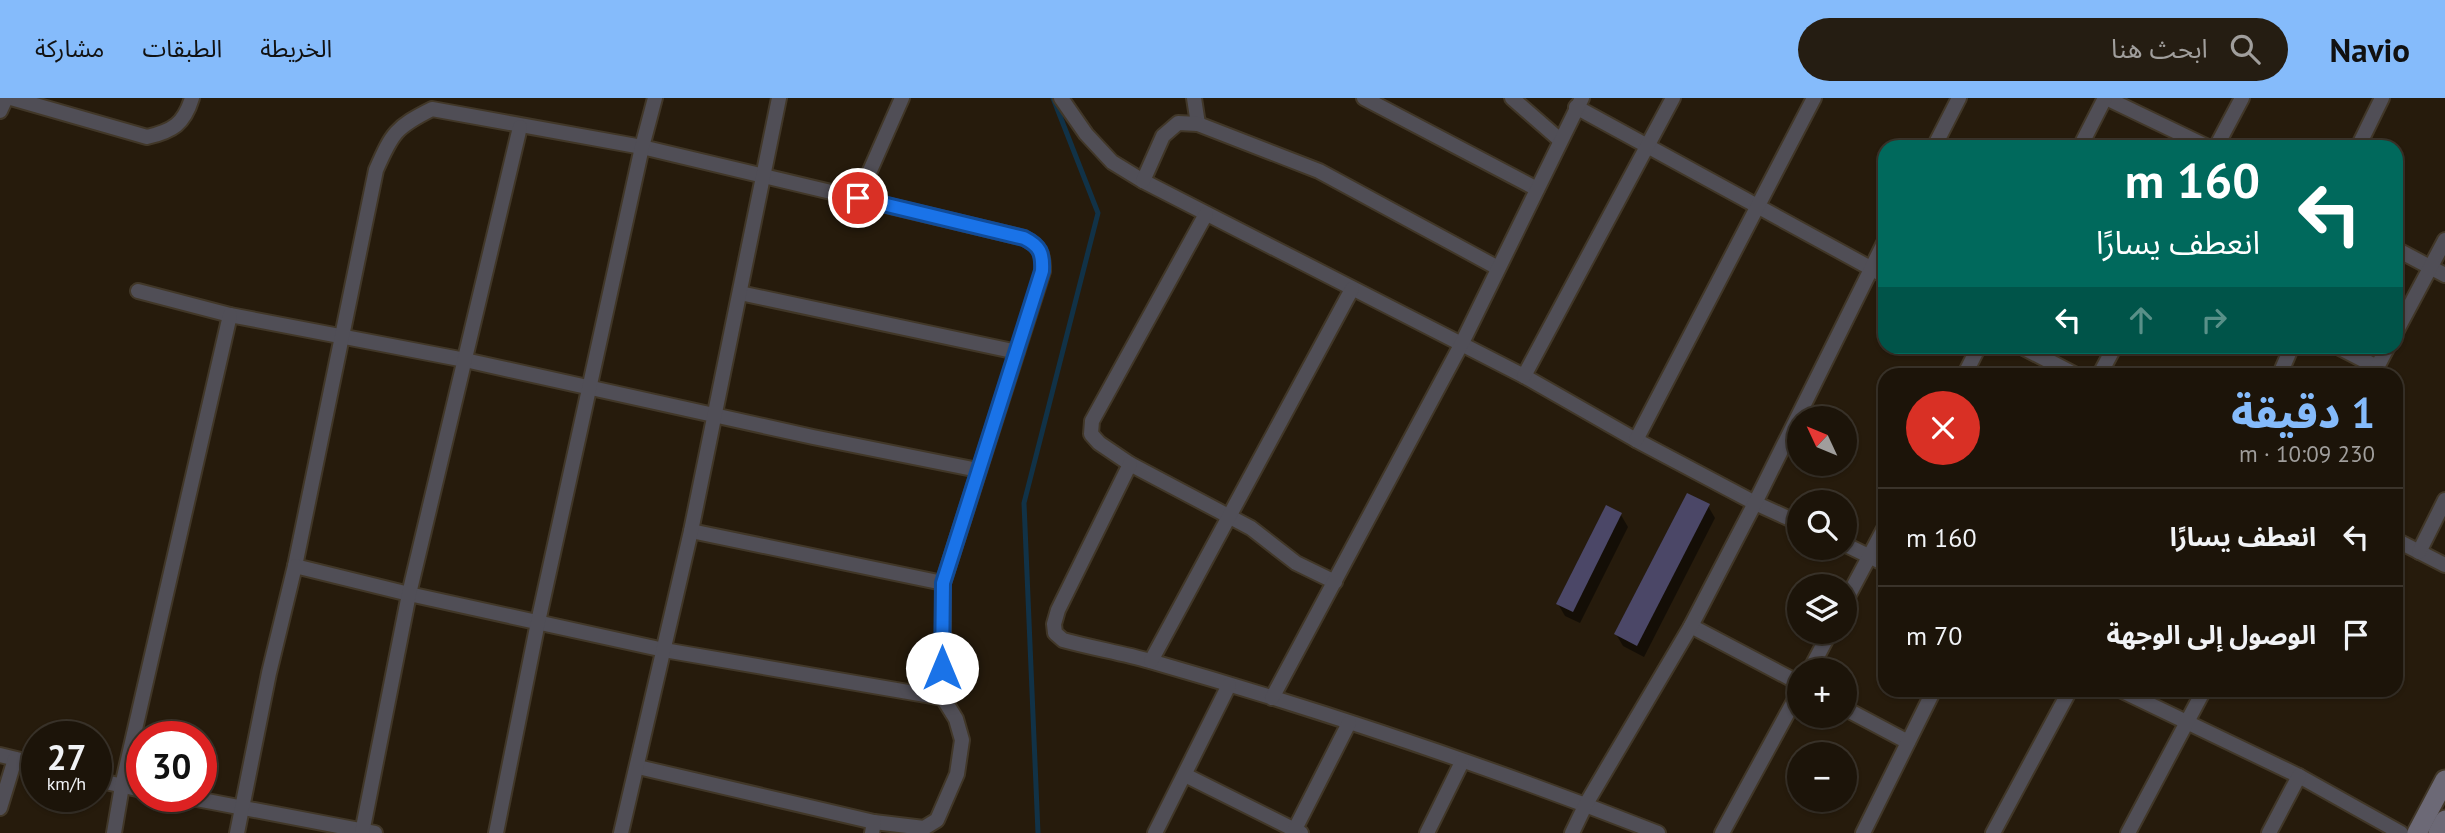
<!DOCTYPE html>
<html lang="ar">
<head>
<meta charset="utf-8">
<style>
	body { margin:0; font-family:"PT Sans","Noto Sans Arabic",sans-serif; background:#251d12; color:#f1f3f6; direction:rtl; height:100vh; display:flex; flex-direction:column; font-size:26px; white-space:nowrap }
	* { box-sizing:border-box; margin:0 }
	p { font-size:23px; color:#a09e9c }
	.icon { flex:none; width:38px; height:38px; fill:none; stroke:currentColor; stroke-width:2; stroke-linecap:round; stroke-linejoin:round }
	.map { position:relative; flex:1; overflow:hidden; direction:ltr }
	.drawer { position:absolute; left:1878px; top:270px; width:525px; height:329px; display:flex; flex-direction:column; background:#1c1409; border-radius:21px; box-shadow:0 2px 5px #0004,0 0 0 2px #3a332a; direction:rtl }
	.drawer>* { flex:none }
	.top-card { position:absolute; left:1878px; top:42px; width:525px; height:214px; border-radius:21px; box-shadow:0 2px 5px #0004,0 0 0 2px #3a332a; direction:rtl; background:#00695c; color:#fff; overflow:hidden }
	.needle { width:46px; rotate:314deg }
	.controls { position:absolute; left:1787px; top:308px; display:grid; gap:14px }
	.controls a { display:grid; place-items:center; width:70px; height:70px; border-radius:50%; background:#1c1409; box-shadow:0 2px 5px #0004,0 0 0 2px #3a332a; font-size:35px }
	.speed { position:absolute; left:21px; top:623px; display:flex; gap:14px; font-size:35px; font-weight:700; text-align:center }
	.speed>* { display:grid; place-content:center; width:91px; height:91px; border-radius:50%; background:#1c1409; box-shadow:0 2px 5px #0004,0 0 0 2px #3a332a; line-height:1 }
	.speed small { font-size:18px; font-weight:400 }
	.speed .limit { border:10px solid #d22; background:#fff; color:#111 }
	.pin { position:absolute; display:grid; place-items:center; width:60px; height:60px; color:#fff; margin:-30px; border:4px solid #fff; border-radius:50%; box-shadow:0 2px 7px #0007 }
	.me { position:absolute; width:77px; margin:-38px; rotate:0deg; stroke-linejoin:round; filter:drop-shadow(0 0 5px #0008) }
	.turn { display:flex; align-items:center; gap:24px; height:147px; padding:0 28px; font-size:32px }
	.turn .icon { width:91px; height:91px; stroke-width:2.5 }
	.turn b { display:block; font-size:49px; line-height:60px }
	.lanes { display:flex; align-items:center; height:66px; padding:0 28px; background:#0003; justify-content:center; gap:35px; direction:ltr }
	.lanes .off { opacity:.35 }
	.round { display:grid; place-items:center; flex:none; width:74px; height:74px; border-radius:37px; background:#251d12 }
	.head { display:flex; align-items:center; justify-content:space-between; height:119px; padding:0 28px }
	h1 { font-size:42px; font-weight:800; line-height:52px; color:#85bbfb }
	ul { padding:0; list-style:none }
	li { display:flex; align-items:center; gap:21px; height:98px; padding:0 28px; border-top:2px solid #3a332a }
	li div { flex:1 }
	li b { display:block; font-size:26px }
	li em { font-style:normal }
	header { display:flex; align-items:center; gap:42px; box-sizing:border-box; height:98px; padding:0 35px; background:#85bbfb; color:#111 }
	header strong { font-size:33px }
	nav { display:flex; gap:38px; margin-inline-start:auto; font-size:24px }
	.search { width:490px; height:63px; background:#251d12; display:flex; align-items:center; gap:18px; box-sizing:border-box; padding:0 24px; border-radius:38px; color:#a09e9c; font-size:26px }
	.map>svg:first-child { display:block }
	.shadow { fill:#0007 }
	.lines { fill:none; stroke-linecap:round; stroke-linejoin:round }
	.stream { stroke:#113247; stroke-width:5 }
	.building { fill:#4b4767 }
	.minor-casing { stroke:#413728; stroke-width:18 }
	.secondary-casing { stroke:#413728; stroke-width:23 }
	.minor { stroke:#504e56; stroke-width:14 }
	.secondary { stroke:#6c6976; stroke-width:19 }
	.route-casing { stroke:#114b97; stroke-width:18 }
	.route { stroke:#1a73e8; stroke-width:12 }
</style>
</head>
<body>
<header>
<strong>Navio</strong>
<div class="search"><svg class="icon" aria-label="search" viewBox="0 0 24 24"><circle cx="10" cy="10" r="6"/><path d="M15 15l6 6"/></svg>ابحث هنا</div>
<nav><a>الخريطة</a><a>الطبقات</a><a>مشاركة</a></nav>
</header>
<div class="map">
<svg width="2445" height="735" viewBox="0 0 2445 735">
	<rect width="100%" height="100%" fill="#261b0c"/>
	<g class="shadow">
		<path d="M1708 408 1715 420 1644 559 1623 548 1616 536Z"/>
		<path d="M1607 410 1621 417 1628 429 1580 525 1565 518 1558 506Z"/>
	</g>
	<g class="lines">
		<path class="stream" d="M1038 735 1024 405 1098 115 1053 0"/>
	</g>
	<g class="building">
		<path d="M1687 395 1710 406 1637 548 1614 536Z"/>
		<path d="M1606 407 1622 415 1573 514 1556 506Z"/>
	</g>
	<g class="lines">
		<g class="minor-casing">
			<g id="minor">
				<path d="M11 0 147 39C173 33 184 26 192 0"/>
				<path d="M1061 0 1086 36 1112 64 1143 83 1524 278 1636 342 1755 405 1799 425"/>
				<path d="M1194 0 1198 26"/>
				<path d="M1364 0 1537 91"/>
				<path d="M1512 0 1560 42"/>
				<path d="M2106 0 2208 49"/>
				<path d="M1576 9 1885 178"/>
				<path d="M0 13 6 0"/>
				<path d="M1934 49 1959 0"/>
				<path d="M2080 49 2105 0"/>
				<path d="M2216 49 2242 0"/>
				<path d="M2358 49 2382 0"/>
				<path d="M1143 83 1163 38 1178 25 1198 26 1319 73 1498 170"/>
				<path d="M858 100 902 0"/>
				<path d="M1206 116 1092 323 1091 336 1099 345 1130 366 1251 430 1296 465 1335 484"/>
				<path d="M2396 151 2445 177"/>
				<path d="M138 193 230 217 465 262 813 339 978 372"/>
				<path d="M740 195 1017 254"/>
				<path d="M2396 234 2445 142"/>
				<path d="M2020 248 2074 276"/>
				<path d="M2336 248 2377 269"/>
				<path d="M2374 275 2388 248"/>
				<path d="M1965 276 1979 248"/>
				<path d="M2100 276 2115 248"/>
				<path d="M2280 276 2292 248"/>
				<path d="M1524 278 1673 0"/>
				<path d="M1636 342 1814 0"/>
				<path d="M1130 366 1058 512 1054 526 1055 535 1063 542C1092 550 1122 555 1150 563 1321 612 1493 670 1658 735"/>
				<path d="M691 433 943 485"/>
				<path d="M2396 442 2445 467"/>
				<path d="M1844 446 1885 466"/>
				<path d="M2419 454 2445 402"/>
				<path d="M295 468 376 72C392 35 396 29 432 11L642 49 1024 140C1040 148 1043 155 1043 173L943 485V600L956 621 962 642 957 676 937 722 924 730 874 724"/>
				<path d="M1844 506 1885 429"/>
				<path d="M1691 528 1799 585"/>
				<path d="M1151 563 1352 191"/>
				<path d="M1810 572 1830 534"/>
				<path d="M2120 592 2299 678 2401 735"/>
				<path d="M1272 600 1461 247 1582 0"/>
				<path d="M1844 610 1908 644"/>
				<path d="M0 657 37 666"/>
				<path d="M638 669 874 724 872 735"/>
				<path d="M1185 677 1301 735"/>
				<path d="M96 682 142 692"/>
				<path d="M181 698 375 735"/>
				<path d="M0 710 15 661"/>
				<path d="M114 735 122 688 230 217"/>
				<path d="M237 735 269 575 295 468 409 496 664 552 943 600"/>
				<path d="M362 735 409 496 520 29"/>
				<path d="M496 735 538 524 642 49 655 0"/>
				<path d="M621 735 691 433 779 0"/>
				<path d="M1155 735 1229 587"/>
				<path d="M1293 735 1349 625"/>
				<path d="M1427 735 1462 664"/>
				<path d="M1572 735 1586 706 1691 528 1755 405 1885 143"/>
				<path d="M1722 735 1799 594"/>
				<path d="M1863 735 1934 592"/>
				<path d="M1993 735 2070 592"/>
				<path d="M2128 735 2204 592"/>
				<path d="M2269 735 2299 678"/>
			</g>
		</g>
		<g class="secondary-casing">
			<g id="secondary">
				<path d="M2417 735 2445 682"/>
				<path d="M2438 735 2445 722"/>
			</g>
		</g>
		<use href="#minor" class="minor"/>
		<use href="#secondary" class="secondary"/>
	</g>
	<g class="lines">
		<g class="route-casing">
			<path id="route" d="M858 100 1024 140C1040 148 1043 155 1042 173L943 485 942 570"/>
		</g>
		<use href="#route" class="route"/>
	</g>
</svg>
<div class="controls">
<a><svg class="needle" viewBox="-14 -14 28 28"><path d="M0-13l5 13h-10z" fill="#e53935"/><path d="M0 13l5-13h-10z" fill="#a09e9c"/></svg></a>
<a><svg class="icon" aria-label="search" viewBox="0 0 24 24"><circle cx="10" cy="10" r="6"/><path d="M15 15l6 6"/></svg></a>
<a><svg class="icon" aria-label="layers" viewBox="0 0 24 24"><path d="M12 4l9 5-9 5-9-5zM3 14l9 5 9-5"/></svg></a>
<a>+</a>
<a>−</a>
</div>
<div class="speed"><div>27<small>km/h</small></div><div class="limit">30</div></div>
<div class="pin" style="left:858px;top:100px;background:#d93025"><svg class="icon" aria-label="arrive" viewBox="0 0 24 24"><path d="M6 21V4h12l-3 4 3 4H6"/></svg></div>
<svg class="me" style="left:942px;top:570px" viewBox="-20 -20 40 40"><circle r="19" fill="#fff"/><path d="M0-13L10 11 0 6-10 11z" fill="#1a73e8"/></svg>
<div class="top-card">
<div class="turn"><svg class="icon" aria-label="left" viewBox="0 0 24 24"><path d="M17 20v-9H6M10 6l-5 5 5 5"/></svg><div><b>160 m</b>انعطف يسارًا</div></div>
<div class="lanes"><svg class="icon" aria-label="left" viewBox="0 0 24 24"><path d="M17 20v-9H6M10 6l-5 5 5 5"/></svg><svg class="icon off" aria-label="ahead" viewBox="0 0 24 24"><path d="M12 20V5M6 11l6-6 6 6"/></svg><svg class="icon off" aria-label="right" viewBox="0 0 24 24"><path d="M7 20v-9h11M14 6l5 5-5 5"/></svg></div>
</div>
<section class="drawer">
<div class="head"><div><h1>1 دقيقة</h1><p>230 m · 10:09</p></div><a class="round" style="background:#d93025;color:#fff"><svg class="icon" aria-label="close" viewBox="0 0 24 24"><path d="M6 6l12 12M18 6L6 18"/></svg></a></div>
<ul>
<li><svg class="icon" aria-label="left" viewBox="0 0 24 24"><path d="M17 20v-9H6M10 6l-5 5 5 5"/></svg><div><b>انعطف يسارًا</b></div><em>160 m</em></li>
<li><svg class="icon" aria-label="arrive" viewBox="0 0 24 24"><path d="M6 21V4h12l-3 4 3 4H6"/></svg><div><b>الوصول إلى الوجهة</b></div><em>70 m</em></li>
</ul>
</section>
</div>
</body>
</html>
